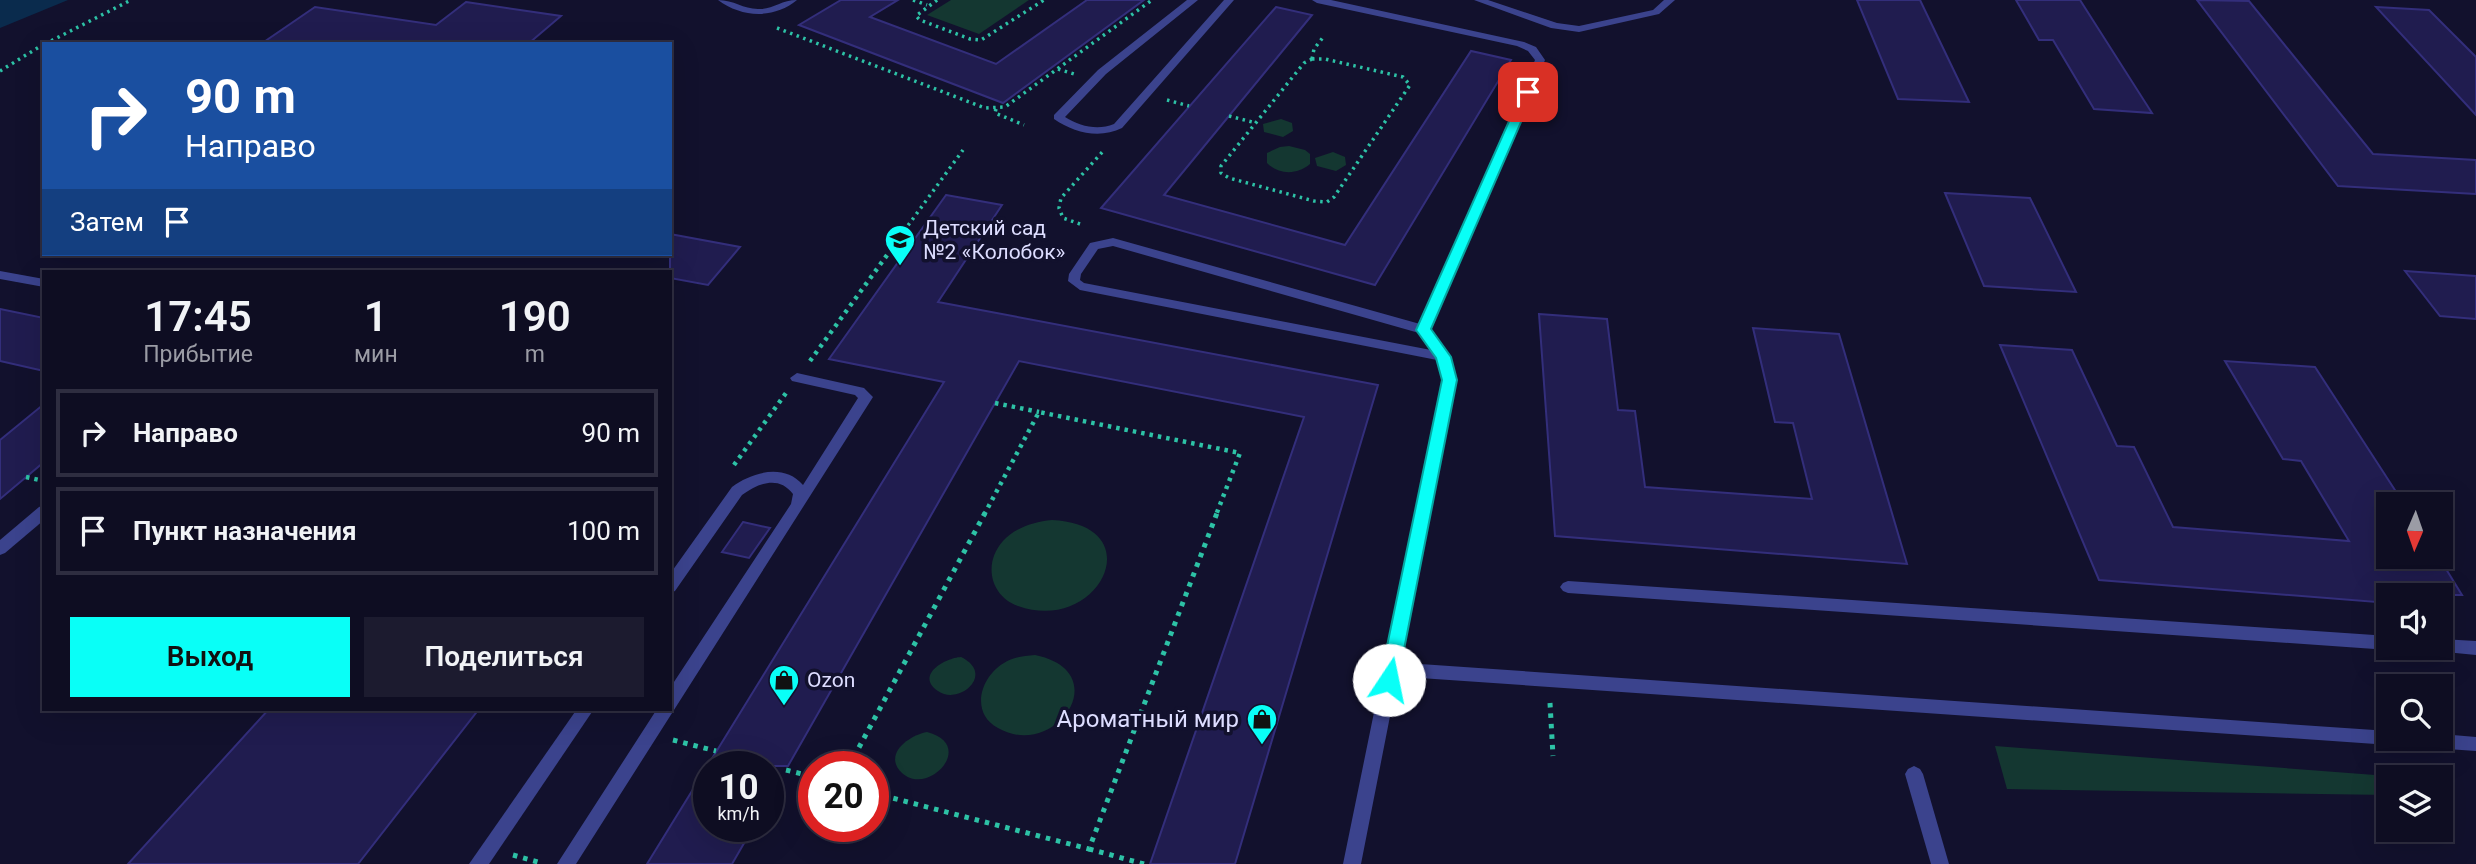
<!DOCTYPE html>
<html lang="ru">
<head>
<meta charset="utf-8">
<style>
	body { margin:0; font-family:Roboto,sans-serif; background:#1c1b2f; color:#f1f3f6; height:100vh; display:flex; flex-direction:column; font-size:26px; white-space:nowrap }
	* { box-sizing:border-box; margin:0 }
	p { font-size:23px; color:#9b9ca5 }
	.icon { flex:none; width:38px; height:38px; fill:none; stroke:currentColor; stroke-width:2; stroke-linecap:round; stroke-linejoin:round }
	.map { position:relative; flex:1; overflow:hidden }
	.side { position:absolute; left:42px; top:270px; width:630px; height:441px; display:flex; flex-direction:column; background:#0e0d22; border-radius:0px; box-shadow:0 7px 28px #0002,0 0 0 2px #2e2d40 }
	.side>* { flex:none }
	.hud { position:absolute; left:42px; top:42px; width:630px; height:214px; border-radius:0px; box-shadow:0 7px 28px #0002,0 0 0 2px #2e2d40; background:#1a4fa0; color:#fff; overflow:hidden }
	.needle { width:46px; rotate:182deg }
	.controls { position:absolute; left:2376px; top:492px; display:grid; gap:14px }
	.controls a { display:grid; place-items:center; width:77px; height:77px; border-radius:0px; background:#0e0d22; box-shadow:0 7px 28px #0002,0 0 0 2px #2e2d40; font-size:35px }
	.speed { position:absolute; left:693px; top:751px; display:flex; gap:14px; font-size:35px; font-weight:700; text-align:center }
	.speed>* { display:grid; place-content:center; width:91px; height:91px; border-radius:50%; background:#0e0d22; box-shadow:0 7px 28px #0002,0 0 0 2px #2e2d40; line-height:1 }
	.speed small { font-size:18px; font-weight:400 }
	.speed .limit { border:10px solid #d22; background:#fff; color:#111 }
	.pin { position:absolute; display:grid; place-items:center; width:60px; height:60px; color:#fff; margin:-30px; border-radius:14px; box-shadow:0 4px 10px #0006 }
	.me { position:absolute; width:77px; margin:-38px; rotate:11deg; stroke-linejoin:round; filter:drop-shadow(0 0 5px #0008) }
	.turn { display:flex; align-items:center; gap:24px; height:147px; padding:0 28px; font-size:32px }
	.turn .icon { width:91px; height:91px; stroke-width:2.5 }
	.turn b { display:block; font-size:49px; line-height:60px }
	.then { display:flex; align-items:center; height:66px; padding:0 28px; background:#0003; gap:14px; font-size:26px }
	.eta { display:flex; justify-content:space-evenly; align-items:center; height:119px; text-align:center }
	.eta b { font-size:42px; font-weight:600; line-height:49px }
	.primary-button { display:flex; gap:14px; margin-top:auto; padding:14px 28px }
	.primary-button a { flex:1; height:80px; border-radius:0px; background:#09fff7; color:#111; font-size:28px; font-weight:600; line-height:80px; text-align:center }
	.primary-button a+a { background:#1c1b2f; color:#f1f3f6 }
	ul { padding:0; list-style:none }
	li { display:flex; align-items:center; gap:21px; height:88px; margin:0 14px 10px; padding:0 14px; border:4px solid #2e2d40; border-radius:0px }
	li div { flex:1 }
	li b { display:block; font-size:26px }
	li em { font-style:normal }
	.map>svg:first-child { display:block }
	.green { fill:#143731 }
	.water { fill:#0a2b4d }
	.building { fill:#201c4f; stroke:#332e7b; stroke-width:2 }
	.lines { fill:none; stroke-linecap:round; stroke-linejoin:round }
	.path-far2 { stroke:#2dc2a6; stroke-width:3.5; stroke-dasharray:2.5 4.5; stroke-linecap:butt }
	.path-far1 { stroke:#2dc2a6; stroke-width:4.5; stroke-dasharray:3.5 5; stroke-linecap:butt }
	.path { stroke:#2dc2a6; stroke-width:5; stroke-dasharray:4.5 6; stroke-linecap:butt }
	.service { fill:#3b438d; fill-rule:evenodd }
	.minor { fill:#3b438d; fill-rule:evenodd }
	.route { fill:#09fff7; stroke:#06a6a1; stroke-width:2 }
	.labels { text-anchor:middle; stroke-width:7; stroke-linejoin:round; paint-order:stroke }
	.poi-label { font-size:21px; fill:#ddf; stroke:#12112d; text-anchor:start }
	.near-poi-label { font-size:24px; fill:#ddf; stroke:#12112d; text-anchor:end }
</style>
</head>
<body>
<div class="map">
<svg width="2476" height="864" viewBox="0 0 2476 864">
	<rect width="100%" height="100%" fill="#12112d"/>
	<g class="green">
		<path d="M951 0H1029L979 34 927 15Z"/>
		<path d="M1281 119 1292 123 1293 131 1283 137 1264 132 1263 124Z"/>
		<path d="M1289 146 1305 150 1310 154V164C1297 175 1279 175 1267 163V153L1280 147Z"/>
		<path d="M1333 152 1345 157 1346 165 1336 171 1317 166 1315 158Z"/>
		<path d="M1052 520C1153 525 1099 635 1018 606 990 596 983 563 1003 541 1016 527 1034 522 1052 520Z"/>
		<path d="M1035 655C1117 672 1055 761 998 728 970 713 980 677 1004 663 1013 657 1024 656 1035 655Z"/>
		<path d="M961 657C996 674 959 706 938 691 915 675 945 658 961 657Z"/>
		<path d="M927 732C977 745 928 797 902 773 882 754 910 735 927 732Z"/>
		<path d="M1995 746 2388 776 2389 795 2007 789Z"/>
	</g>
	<path class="water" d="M0 0H68L0 28Z"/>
	<g class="building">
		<path d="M841 0H898L870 17 996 64 1087 0H1144L1003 103 799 25Z"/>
		<path d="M1857 0H1920L1969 102 1898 99Z"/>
		<path d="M2016 0H2080L2152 113 2094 109 2053 40H2039Z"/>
		<path d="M2197 0 2249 1 2373 154 2476 160V194L2338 186Z"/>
		<path d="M466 2 561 16 528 44H261L315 7 436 25Z"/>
		<path d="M1276 7 1312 15 1164 195 1345 245 1471 51 1511 60 1375 285 1101 208Z"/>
		<path d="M2376 7 2429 10 2476 57V115Z"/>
		<path d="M1945 193 2030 198 2076 292 1984 286Z"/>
		<path d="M946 195 1002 205 938 302 1378 385 1235 864H1150L1304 417 1019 361 788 766H709V826H754L732 864H647L944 382 829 359Z"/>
		<path d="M670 234 740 247 708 285 670 278Z"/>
		<path d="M2405 271 2476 276V319L2440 316Z"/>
		<path d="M0 309 44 318V371L0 361Z"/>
		<path d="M1539 314 1607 319 1618 410 1635 411 1645 487 1812 499 1793 423 1775 422 1753 328 1839 334 1907 564 1555 536Z"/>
		<path d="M2000 345 2072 350 2117 446 2134 447 2173 527 2349 541 2301 461 2283 459 2225 361 2315 367 2404 504H2389V556H2438L2462 595H2389V603L2099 580Z"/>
		<path d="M44 404V462L0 499V440Z"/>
		<path d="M743 522 770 528 749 558 722 552Z"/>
		<path d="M269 709H479L358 864H128Z"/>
	</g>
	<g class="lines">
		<g class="path-far2">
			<path d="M913 0 927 5"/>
			<path d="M937 0 916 16 920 20 970 39 981 40 1044 0"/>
			<path d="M777 28 985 108 1005 107 1152 0"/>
			<path d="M45 44 131 0"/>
			<path d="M1312 59H1325L1403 77 1410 85 1334 197 1327 202 1314 201 1229 178 1221 173V166L1304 63Z"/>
			<path d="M1312 59 1314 49 1324 36"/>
			<path d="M1058 69 1074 74"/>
			<path d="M0 71 44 44"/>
			<path d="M1167 100 1189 106"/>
			<path d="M996 109 995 113 1024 125"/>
			<path d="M1229 116 1256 123"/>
			<path d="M1080 224 1063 218 1059 208 1061 198 1105 149"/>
			<path d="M904 231 963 150"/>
		</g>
		<g class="path-far1">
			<path d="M810 361 906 229"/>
			<path d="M995 403 1039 412"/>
			<path d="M734 465 786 393"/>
			<path d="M26 477 44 481"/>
			<path d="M984 515 1039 412 1240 453 1216 515"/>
		</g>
		<g class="path">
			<path d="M1550 703 1553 756"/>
			<path d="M673 740 716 751"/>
			<path d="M849 766 985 513"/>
			<path d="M786 770 814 777"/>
			<path d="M873 793 1089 849 1217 513"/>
			<path d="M1089 849 1144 864"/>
			<path d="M513 855 541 863"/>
		</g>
		<g class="service">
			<path d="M718 0C734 0 743 9 758 9 772 10 781 0 797 0 774 19 742 18 718 0Z"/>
			<path d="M1187 0H1198L1106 74 1065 117C1080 126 1097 131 1114 124L1224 0H1234L1122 128C1100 139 1074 133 1054 119V115L1098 70Z"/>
			<path d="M1312 0H1331L1524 42 1536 47 1545 60 1431 330 1450 357 1456 380 1361 864H1343L1442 380 1437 360 1080 290 1068 281 1069 274 1090 243 1113 238 1420 324 1535 60 1528 51 1517 46 1317 3ZM1113 246 1419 333 1431 350 1084 283 1080 280 1081 274 1098 249Z"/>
			<path d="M1474 0H1488L1557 23 1579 26 1653 10 1664 0H1675L1659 14 1579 32 1551 28Z"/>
			<path d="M0 271 44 279V287L0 279Z"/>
			<path d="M797 373 864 388 873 397 576 864H557L657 709H670V688L791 504 793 494C779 475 758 483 742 495L675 591 670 593V574L732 487C752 472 784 463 803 485L858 398 855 395 792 381 790 378Z"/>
			<path d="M44 505V520L5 553 0 555V540L39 507Z"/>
			<path d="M1568 581 2389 636V648H2395L2389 650 1568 593 1563 591 1560 587 1563 583Z"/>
			<path d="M2441 639 2476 641V655L2435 651 2434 648H2441Z"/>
			<path d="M577 709H594L489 864H469Z"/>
			<path d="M1914 766 1920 769 1923 774 1949 864H1931L1905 774 1908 769Z"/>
		</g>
		<path class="minor" d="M1391 662 2389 731V738H2441V734L2476 737V751L1391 676 1385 674 1383 669 1385 664Z"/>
	</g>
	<path class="route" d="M1528 89 1534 92 1431 329 1451 357 1457 380 1398 680 1396 685 1389 687 1382 685 1380 680 1442 380 1436 358 1416 330 1522 92Z"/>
	<defs>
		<g id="school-pin" transform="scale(1.575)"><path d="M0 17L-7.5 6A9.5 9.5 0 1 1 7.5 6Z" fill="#09fff7" stroke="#12112d"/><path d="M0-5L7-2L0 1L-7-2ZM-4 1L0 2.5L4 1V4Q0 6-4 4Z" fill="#111"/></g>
		<g id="shop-pin" transform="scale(1.575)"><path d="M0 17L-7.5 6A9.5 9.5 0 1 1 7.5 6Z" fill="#09fff7" stroke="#12112d"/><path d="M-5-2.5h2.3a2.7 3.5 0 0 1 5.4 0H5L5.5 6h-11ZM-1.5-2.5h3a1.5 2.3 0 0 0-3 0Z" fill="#111"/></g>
	</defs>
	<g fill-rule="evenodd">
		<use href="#school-pin" x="900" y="240"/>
		<use href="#shop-pin" x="784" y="680"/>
		<use href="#shop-pin" x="1262" y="719"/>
	</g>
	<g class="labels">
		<g class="poi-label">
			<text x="923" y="235">Детский сад<tspan x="923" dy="24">№2 «Колобок»</tspan></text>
			<text x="807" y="687">Ozon</text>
		</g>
		<g class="near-poi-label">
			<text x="1239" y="727">Ароматный мир</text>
		</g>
	</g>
</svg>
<div class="controls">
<a><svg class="needle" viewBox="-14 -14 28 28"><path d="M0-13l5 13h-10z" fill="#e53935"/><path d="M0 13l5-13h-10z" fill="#9b9ca5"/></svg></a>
<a><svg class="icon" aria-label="sound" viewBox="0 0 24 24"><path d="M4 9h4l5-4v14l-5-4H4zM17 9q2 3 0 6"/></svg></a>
<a><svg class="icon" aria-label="search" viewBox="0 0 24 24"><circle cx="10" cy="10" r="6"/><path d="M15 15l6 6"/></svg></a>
<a><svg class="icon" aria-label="layers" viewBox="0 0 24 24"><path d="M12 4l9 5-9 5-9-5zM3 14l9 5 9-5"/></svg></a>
</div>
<div class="speed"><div>10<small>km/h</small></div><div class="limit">20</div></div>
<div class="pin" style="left:1528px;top:92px;background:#d93025"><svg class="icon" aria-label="arrive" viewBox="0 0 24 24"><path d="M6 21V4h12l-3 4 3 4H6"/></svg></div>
<svg class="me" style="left:1389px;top:680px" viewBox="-20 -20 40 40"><circle r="19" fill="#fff"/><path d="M0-13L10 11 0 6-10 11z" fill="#09fff7"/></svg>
<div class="hud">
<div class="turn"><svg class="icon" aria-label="right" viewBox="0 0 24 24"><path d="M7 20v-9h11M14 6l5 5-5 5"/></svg><div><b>90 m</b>Направо</div></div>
<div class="then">Затем<svg class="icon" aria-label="arrive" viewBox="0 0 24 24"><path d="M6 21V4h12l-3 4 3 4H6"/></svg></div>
</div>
<section class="side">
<div class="eta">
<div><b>17:45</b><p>Прибытие</p></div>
<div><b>1</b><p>мин</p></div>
<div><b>190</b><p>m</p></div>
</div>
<ul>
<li><svg class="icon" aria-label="right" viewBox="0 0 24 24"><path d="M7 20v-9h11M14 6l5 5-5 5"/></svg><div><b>Направо</b></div><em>90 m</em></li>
<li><svg class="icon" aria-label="arrive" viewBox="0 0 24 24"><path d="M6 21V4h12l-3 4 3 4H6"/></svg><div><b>Пункт назначения</b></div><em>100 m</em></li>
</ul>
<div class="primary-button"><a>Выход</a><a>Поделиться</a></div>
</section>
</div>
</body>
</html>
